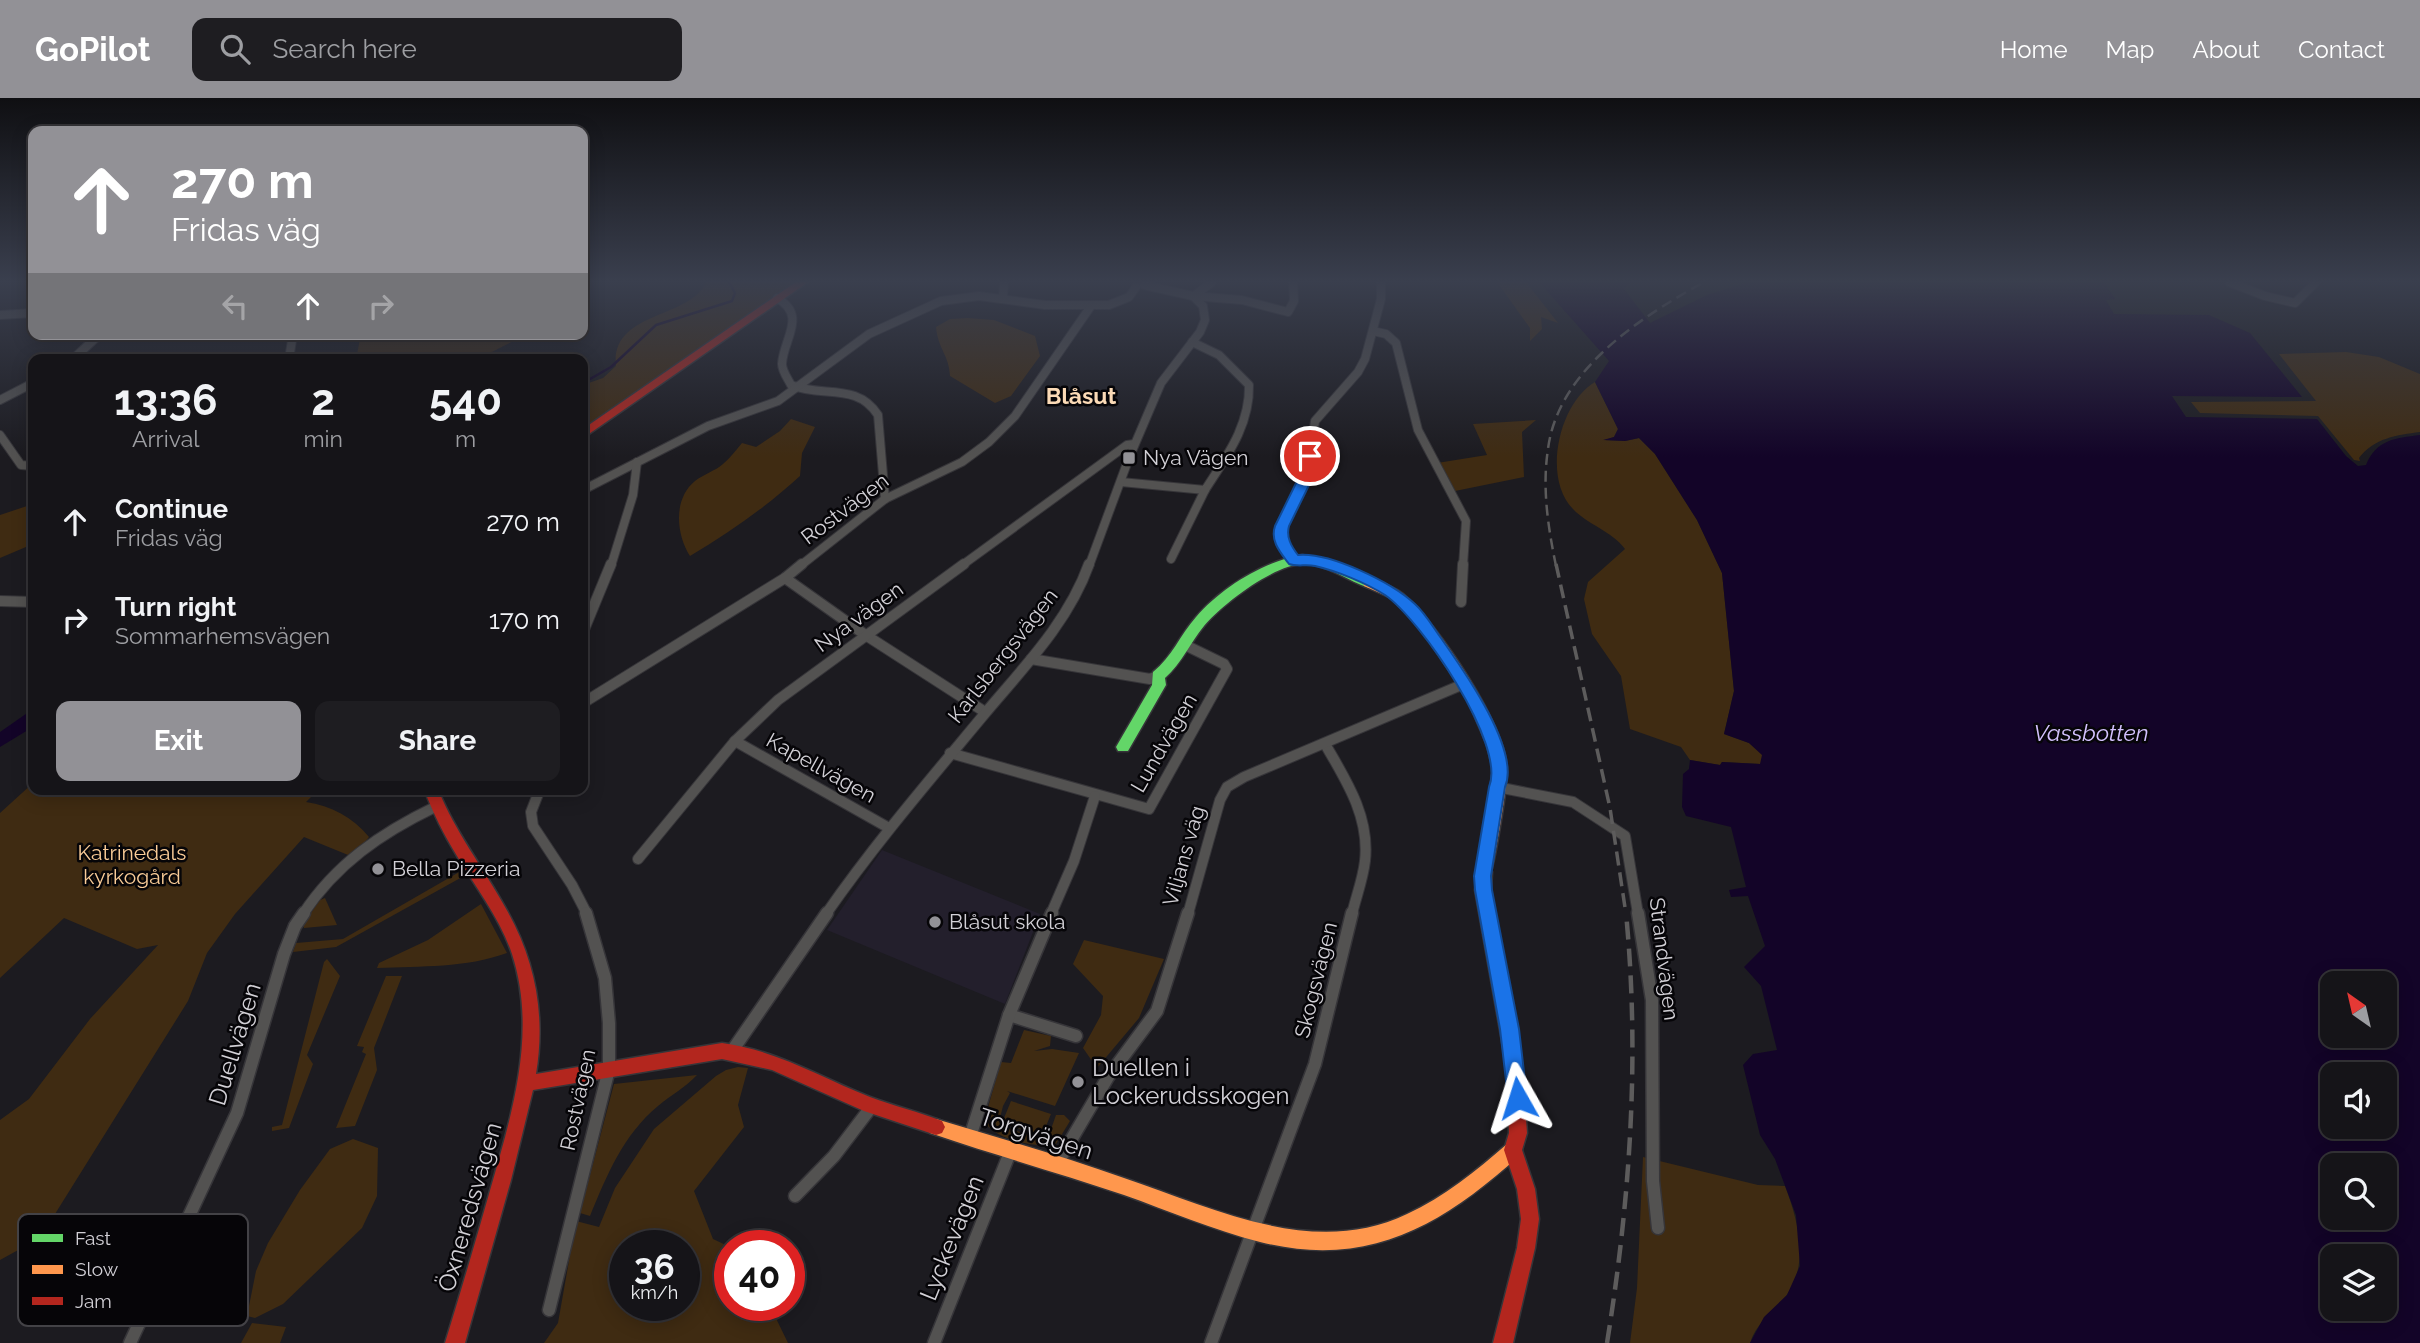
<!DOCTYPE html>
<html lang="en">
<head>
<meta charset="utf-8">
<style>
	body { margin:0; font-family:Raleway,sans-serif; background:#1e1d21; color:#f1f3f6; height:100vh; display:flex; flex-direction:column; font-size:26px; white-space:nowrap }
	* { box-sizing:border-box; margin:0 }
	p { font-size:23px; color:#9d9ea2 }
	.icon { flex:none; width:38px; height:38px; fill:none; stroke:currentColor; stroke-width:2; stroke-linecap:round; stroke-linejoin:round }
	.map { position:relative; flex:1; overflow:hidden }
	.panel { position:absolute; left:28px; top:256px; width:560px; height:441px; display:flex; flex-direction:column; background:#151418; border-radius:14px; box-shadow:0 4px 18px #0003,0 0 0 2px #343337 }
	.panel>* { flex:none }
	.banner { position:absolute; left:28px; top:28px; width:560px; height:214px; border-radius:14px; box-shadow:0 4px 18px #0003,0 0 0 2px #343337; background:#929196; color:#fff; overflow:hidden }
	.needle { width:46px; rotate:326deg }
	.controls { position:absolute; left:2320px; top:873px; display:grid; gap:14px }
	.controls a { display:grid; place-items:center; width:77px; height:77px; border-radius:14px; background:#151418; box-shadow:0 4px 18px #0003,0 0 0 2px #343337; font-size:35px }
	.speed { position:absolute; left:609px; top:1132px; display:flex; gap:14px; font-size:35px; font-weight:700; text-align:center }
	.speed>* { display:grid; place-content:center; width:91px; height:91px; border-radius:50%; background:#151418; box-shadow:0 4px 18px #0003,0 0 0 2px #343337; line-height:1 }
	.speed small { font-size:18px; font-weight:400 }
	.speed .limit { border:10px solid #d22; background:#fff; color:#111 }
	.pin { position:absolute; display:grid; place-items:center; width:60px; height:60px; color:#fff; margin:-30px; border:4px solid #fff; border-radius:50%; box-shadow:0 2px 7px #0007 }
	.me { position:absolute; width:77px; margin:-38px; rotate:354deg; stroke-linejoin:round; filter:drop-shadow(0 0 5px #0008) }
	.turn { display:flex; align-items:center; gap:24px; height:147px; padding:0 28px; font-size:32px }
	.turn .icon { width:91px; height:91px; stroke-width:2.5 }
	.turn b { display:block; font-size:49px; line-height:60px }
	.lanes { display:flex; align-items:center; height:66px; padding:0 28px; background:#0003; justify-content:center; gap:35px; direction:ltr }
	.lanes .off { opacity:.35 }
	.eta { display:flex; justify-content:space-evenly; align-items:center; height:119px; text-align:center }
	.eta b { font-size:42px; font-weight:700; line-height:49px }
	.primary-button { display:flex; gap:14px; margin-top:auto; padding:14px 28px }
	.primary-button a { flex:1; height:80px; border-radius:14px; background:#929196; color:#fff; font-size:28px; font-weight:700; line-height:80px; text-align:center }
	.primary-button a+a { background:#1e1d21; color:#f1f3f6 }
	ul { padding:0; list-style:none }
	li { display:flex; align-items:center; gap:21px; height:98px; padding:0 28px }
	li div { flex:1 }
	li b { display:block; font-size:26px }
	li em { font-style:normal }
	header { display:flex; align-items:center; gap:42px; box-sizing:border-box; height:98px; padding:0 35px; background:#929196; color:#fff }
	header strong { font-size:33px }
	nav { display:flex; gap:38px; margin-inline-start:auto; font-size:24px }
	.search { width:490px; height:63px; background:#1e1d21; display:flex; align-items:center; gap:18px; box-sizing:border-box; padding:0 24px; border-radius:14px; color:#9d9ea2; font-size:26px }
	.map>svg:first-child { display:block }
	.built { fill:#231f2c }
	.green { fill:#3f2b12; fill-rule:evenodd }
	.water { fill:#130428; fill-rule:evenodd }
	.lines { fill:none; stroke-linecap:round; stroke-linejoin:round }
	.stream { stroke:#130428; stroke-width:2.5 }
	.street-far2-casing { stroke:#363539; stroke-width:10 }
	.street-far1-casing { stroke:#363539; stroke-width:12 }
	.street-casing { stroke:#363539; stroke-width:15 }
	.fast-casing { stroke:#363539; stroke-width:3 }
	.slow-casing { stroke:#363539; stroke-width:3 }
	.jam-casing { stroke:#363539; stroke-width:3 }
	.street-far2 { stroke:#535251; stroke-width:8 }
	.street-far1 { stroke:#535251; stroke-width:10 }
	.street { stroke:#535251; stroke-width:12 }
	.fast { fill:#63d668; fill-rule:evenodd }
	.slow { fill:#ff974d; fill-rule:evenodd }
	.jam { fill:#b3261e; fill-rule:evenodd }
	.rail-far2 { stroke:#5d5c5c; stroke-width:2.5; stroke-dasharray:11 6; stroke-linecap:butt }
	.rail-far1 { stroke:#5d5c5c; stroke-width:3.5; stroke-dasharray:14 7; stroke-linecap:butt }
	.rail { stroke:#5d5c5c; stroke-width:4.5; stroke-dasharray:18 9; stroke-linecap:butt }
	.route { fill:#1a73e8; stroke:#114b97; stroke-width:2 }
	.poi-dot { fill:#929196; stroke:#060508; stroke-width:2.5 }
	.labels { text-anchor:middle; stroke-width:5; stroke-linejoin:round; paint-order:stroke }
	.poi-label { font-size:21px; fill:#d2d0d6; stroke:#060508; text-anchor:start }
	.street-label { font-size:21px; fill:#d2d0d6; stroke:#060508 }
	.park-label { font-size:21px; fill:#facc97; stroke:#060508 }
	.neighbourhood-label { font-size:23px; font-weight:bold; fill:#fbdab6; stroke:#060508 }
	.water-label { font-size:23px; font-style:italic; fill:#d3c1fe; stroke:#060508 }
	.near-street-label { font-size:24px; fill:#d2d0d6; stroke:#060508 }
	.near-poi-label { font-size:24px; fill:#d2d0d6; stroke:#060508; text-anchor:start }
	.key { fill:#060508; stroke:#434246; stroke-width:2 }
	.key-label { font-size:19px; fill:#d2d0d6 }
</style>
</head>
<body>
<header>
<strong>GoPilot</strong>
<div class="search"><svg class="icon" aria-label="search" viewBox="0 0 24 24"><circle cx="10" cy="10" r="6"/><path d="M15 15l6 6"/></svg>Search here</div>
<nav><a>Home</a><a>Map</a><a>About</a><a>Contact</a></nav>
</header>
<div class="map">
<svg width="2420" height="1245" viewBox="0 0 2420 1245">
	<rect width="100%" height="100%" fill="#1c1b20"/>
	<path class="built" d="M882 752 1040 816 1005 906 827 832Z"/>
	<g class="green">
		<path d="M706 184H794L583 330V287L603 280 616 268C610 213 691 221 706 184Z"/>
		<path d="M1497 184H1526L1558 225 1541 219 1542 231 1530 243V230Z"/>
		<path d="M968 220 994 222 1035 238 1040 258 1011 298 995 305 950 278C949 257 938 251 936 229L950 221Z"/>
		<path d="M361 236H527L478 261H356Z"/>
		<path d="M2346 254 2379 259 2420 276V334C2397 337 2374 340 2359 360L2360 363 2354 362 2318 318 2200 315 2191 304 2316 303 2279 256Z"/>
		<path d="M1595 284 1618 331 1614 339 1605 342 1625 343 1639 340 1655 356 1697 422 1722 475 1734 593 1724 636 1749 645 1763 657 1761 666 1722 664 1720 667 1690 662 1681 649 1630 631 1621 578 1592 536 1584 501 1588 484 1625 451C1612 433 1588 427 1573 411 1542 380 1559 305 1595 284Z"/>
		<path d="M791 321 815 329 802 355 800 378C766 409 729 435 690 458 676 436 673 401 695 383 704 376 715 373 723 366 730 360 736 352 742 345L756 349 780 333Z"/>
		<path d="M1536 322 1522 334 1524 379 1455 393 1437 365 1487 357 1473 326Z"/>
		<path d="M33 406V446L0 460V417Z"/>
		<path d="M33 685V691H319L306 704C331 708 353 719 369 739L353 759 304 739 235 816 207 855 188 903 40 1140 0 1162V1022L29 1001 90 921 158 847 137 851 64 820 0 880V715Z"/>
		<path d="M461 773 464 778 336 849 293 854 296 845 343 841Z"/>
		<path d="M325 800 337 827 304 830 303 826 320 802Z"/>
		<path d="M481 806 507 855C466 870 421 868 377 870L379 865 428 842Z"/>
		<path d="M1084 842 1164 861 1139 920 1097 970 1083 950 1101 917 1103 898 1073 866Z"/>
		<path d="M327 861 340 878 307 957 313 966 289 1030 272 1033V1029L282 1027 324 864Z"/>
		<path d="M386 878H402L374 950 377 972 355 1028 336 1030 366 956 362 954 364 949 357 948Z"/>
		<path d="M1024 932 1051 938 1050 948 1034 953 1052 951 1079 955 1055 1008 1007 993 1010 995 1003 1008 999 1024 1002 1028 1044 1042 1050 1034 1056 1017H1064L1070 1023 1056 1046C1038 1051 993 1041 984 1023L1001 964 1011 965Z"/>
		<path d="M738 969 748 970 738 1007 744 1029 694 1093 713 1141 730 1149V1208H770L788 1245H544L558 1225 576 1123 599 1129 615 1090 654 1031 716 978 726 972ZM625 1148H684V1208H625Z"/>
		<path d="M697 977C685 990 671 997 658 1008 623 1037 607 1077 590 1118L580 1115 614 986Z"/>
		<path d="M1011 1003 1051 1016 1042 1038 1002 1025Z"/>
		<path d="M353 1041 378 1050 377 1098 362 1130 283 1206 255 1220 247 1218 256 1173 268 1145 300 1092 330 1051Z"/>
		<path d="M1643 1059 1758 1087 1785 1088C1798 1122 1810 1166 1786 1198 1773 1214 1757 1224 1750 1245H1630L1637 1190Z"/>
		<path d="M252 1225 286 1229 280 1245H241Z"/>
	</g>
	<g class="water">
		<path d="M1539 184H1630L1624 191 1650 225 1707 197 1749 184H2104L2115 201 2106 202 2114 216 2209 217 2250 235 2302 299 2172 298 2186 319 2317 321 2346 358 2358 368 2366 367C2376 342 2395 340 2420 337V1245H1750L1764 1219 1787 1197 1800 1168 1796 1117 1775 1061 1760 1037 1743 967 1753 956 1777 952 1761 888 1744 869 1765 848 1748 798 1731 799 1729 792 1746 789 1731 729 1686 718 1682 709 1683 676 1689 671 1690 662 1720 667 1722 664 1760 666 1762 657 1749 645 1724 636 1734 593 1722 475 1697 422 1655 356 1639 340 1625 343 1603 342 1614 339 1618 331 1595 284 1609 263ZM2333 886H2385V938H2333ZM2333 976H2385V1029H2333ZM2333 1068H2385V1120H2333ZM2333 1158H2385V1211H2333Z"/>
		<path d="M33 611V629L0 649V634Z"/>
	</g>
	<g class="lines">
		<path class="stream" d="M583 285 611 269 656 227 732 203 735 195 729 184"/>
		<g class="street-far2-casing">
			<g id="street-far2">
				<path d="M2229 184 2265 198 2295 205 2316 184"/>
				<path d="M1193 198 1242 202 1288 214 1294 203 1293 184"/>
				<path d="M1194 198 1212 184"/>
				<path d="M777 200C808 218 783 241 782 266 782 273 788 281 791 287 823 300 857 284 878 317L885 401"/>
				<path d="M1003 201 1004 184"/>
				<path d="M0 217 33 215"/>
				<path d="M1373 233 1386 236 1396 245 1418 332 1466 423 1463 468"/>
				<path d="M73 261 100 236"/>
				<path d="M289 261 293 236"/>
				<path d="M0 302 33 285"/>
				<path d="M0 337 21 367 33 368"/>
				<path d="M1121 384 1205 392C1226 359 1250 328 1249 287L1219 257 1192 244"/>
				<path d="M583 392 708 328 778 303 869 236 941 203 979 198 1045 207H1109L1129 199 1136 189"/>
				<path d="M1171 461 1205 392"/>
				<path d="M1294 462 1282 445 1280 435 1307 377 1315 323 1358 274 1365 261 1381 201V184"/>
				<path d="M611 468 633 397 637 364"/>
				<path d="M800 468 885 401 962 364 989 344 1015 318 1091 208"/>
				<path d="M961 468 1127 347 1134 346"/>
				<path d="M1089 468 1129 360 1161 285 1200 234 1205 222 1203 208 1193 198 1144 187"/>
			</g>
		</g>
		<g class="street-far1-casing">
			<g id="street-far1">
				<path d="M785 480 864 536 985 614"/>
				<path d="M0 503 33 504"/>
				<path d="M1461 504 1463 466"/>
				<path d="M583 534 611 466"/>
				<path d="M1031 561 1150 581 1158 578"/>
				<path d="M583 605 785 480 802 466"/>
				<path d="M735 643 889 730"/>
				<path d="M1325 646C1346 682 1370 719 1365 763 1363 781 1356 799 1352 816"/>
				<path d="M950 655 1149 711 1227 571 1224 566 1185 547"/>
				<path d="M1497 689 1573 704 1625 738 1638 816"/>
				<path d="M540 691 531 714 533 728 572 787 587 816"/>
				<path d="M638 761 735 643 778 602 964 466"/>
				<path d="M303 816C336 766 381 735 435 709"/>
				<path d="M826 816C874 747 928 684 982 619 1022 571 1068 525 1089 466"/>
				<path d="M1051 816 1074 763 1095 698"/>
				<path d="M1188 816 1220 702 1227 689 1244 679 1466 585"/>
			</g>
		</g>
		<g class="street-casing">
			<g id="street">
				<path d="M1638 815 1652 902 1653 1083 1658 1130"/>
				<path d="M1009 917 1076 938"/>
				<path d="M732 953 827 815"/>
				<path d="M970 1039 1009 917 1052 815"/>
				<path d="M1057 1066 1108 979 1157 913 1188 815"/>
				<path d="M795 1098 834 1058 872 1008"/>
				<path d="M549 1212 609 971V925L605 880 586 815"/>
				<path d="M130 1245 237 1015 284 856 295 828 304 815"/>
				<path d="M934 1245 1011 1052"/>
				<path d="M1211 1245 1315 966 1352 815"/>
			</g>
		</g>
		<g class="fast-casing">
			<path id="fast" d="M1302 457 1332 463 1374 482 1375 485 1369 490C1348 483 1331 469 1309 466 1279 462 1222 506 1204 528 1190 545 1182 565 1165 580L1166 587 1128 653H1118L1116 649 1152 587 1153 574C1172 559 1180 537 1196 519 1221 490 1264 463 1302 457Z"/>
		</g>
		<g class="slow-casing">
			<g id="slow">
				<path d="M1369 480C1380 484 1394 489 1403 496 1437 525 1507 628 1507 673 1507 689 1495 766 1489 779L1484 780 1479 779 1476 774 1493 672 1487 647 1465 596 1419 528 1391 500 1364 488 1363 485Z"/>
				<path d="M936 1021C999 1040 1062 1058 1124 1080 1214 1110 1313 1161 1407 1116 1444 1099 1476 1073 1507 1046L1513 1043 1519 1046 1522 1052 1519 1058C1441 1128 1368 1171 1260 1144 1213 1132 1169 1113 1124 1097 1062 1076 998 1058 936 1037L930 1035 927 1029 930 1023Z"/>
			</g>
		</g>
		<g class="jam-casing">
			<g id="jam">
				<path d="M796 184H808L583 340V331Z"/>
				<path d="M424 691H438C455 734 483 769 505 809 535 861 546 916 536 976L722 945C776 952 820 979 870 999 894 1008 919 1014 942 1023L945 1029 942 1035 936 1037 864 1013 772 972 722 961 533 992 511 1082 465 1245H445C460 1196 475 1146 489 1096 511 1019 538 936 512 856 500 820 476 790 457 758 444 737 433 715 424 691Z"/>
				<path d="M1484 768 1489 769 1492 774 1491 792 1522 966 1527 1035 1522 1052 1535 1091 1539 1121 1535 1150 1513 1245H1493L1517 1150 1521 1121 1517 1091 1504 1052 1509 1035 1506 966 1475 792 1479 769Z"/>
			</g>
		</g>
		<use href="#street-far2" class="street-far2"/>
		<use href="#street-far1" class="street-far1"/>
		<use href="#street" class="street"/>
		<use href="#fast" class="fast"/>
		<use href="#slow" class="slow"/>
		<use href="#jam" class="jam"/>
		<path class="rail-far2" d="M1556 468C1548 429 1542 390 1548 351 1558 272 1641 219 1704 184"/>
		<path class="rail-far1" d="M1556 466 1610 710 1626 816"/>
		<path class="rail" d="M1607 1245C1630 1102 1640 960 1626 815"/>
	</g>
	<linearGradient id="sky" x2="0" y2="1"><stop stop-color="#0f0f12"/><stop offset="0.51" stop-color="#3a3f4e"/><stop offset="1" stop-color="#3a3f4e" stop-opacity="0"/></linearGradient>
	<rect width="2420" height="359" fill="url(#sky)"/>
	<path class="route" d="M1310 353 1317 358 1314 377 1289 428C1286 439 1291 448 1298 457 1330 454 1391 484 1415 506 1425 515 1433 529 1441 540 1462 570 1521 652 1505 689L1491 778 1492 792 1519 931 1527 1000 1525 1007 1518 1010 1511 1007 1508 1000 1500 931 1475 792 1474 778 1489 689C1507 647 1420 521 1385 497 1366 485 1337 473 1315 468 1306 466 1297 469 1289 466 1280 454 1270 443 1275 428L1300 377 1304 358Z"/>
	<g class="poi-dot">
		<rect x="1122" y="353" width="14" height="14" rx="3.5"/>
		<circle cx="378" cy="771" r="7"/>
		<circle cx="935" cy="824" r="7"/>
		<circle cx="1078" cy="984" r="7"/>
	</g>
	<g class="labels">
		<g class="poi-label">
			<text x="1143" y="367">Nya Vägen</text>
			<text x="392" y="778">Bella Pizzeria</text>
			<text x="949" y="831">Blåsut skola</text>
		</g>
		<g class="street-label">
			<text transform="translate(845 411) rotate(-37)" y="7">Rostvägen</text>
			<text transform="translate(859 519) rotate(-36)" y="7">Nya vägen</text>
			<text transform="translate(1003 558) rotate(-52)" y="7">Karlsbergsvägen</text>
			<text transform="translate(1164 645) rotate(-60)" y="7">Lundvägen</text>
			<text transform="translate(821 670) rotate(29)" y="7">Kapellvägen</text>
			<text transform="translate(1184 758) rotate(-74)" y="7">Viljans väg</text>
			<text transform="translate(1664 861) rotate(83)" y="7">Strandvägen</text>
			<text transform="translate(1316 882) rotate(-76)" y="7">Skogsvägen</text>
			<text transform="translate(578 1002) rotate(-78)" y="7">Rostvägen</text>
		</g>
		<g class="park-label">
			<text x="132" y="762">Katrinedals<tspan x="132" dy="24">kyrkogård</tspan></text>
		</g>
		<g class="neighbourhood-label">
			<text x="1081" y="306">Blåsut</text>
		</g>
		<g class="water-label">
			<text x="2091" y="643">Vassbotten</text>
		</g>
		<g class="near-street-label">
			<text transform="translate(235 946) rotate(-73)" y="8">Duellvägen</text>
			<text transform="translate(1036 1036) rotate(18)" y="8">Torgvägen</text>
			<text transform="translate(470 1109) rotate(-74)" y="8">Öxneredsvägen</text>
			<text transform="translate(952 1140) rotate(-68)" y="8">Lyckevägen</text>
		</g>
		<g class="near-poi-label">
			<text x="1092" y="978">Duellen i<tspan x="1092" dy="28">Lockerudsskogen</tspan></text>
		</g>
	</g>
	<rect x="18" y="1116" width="230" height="112" rx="10" class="key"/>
	<rect x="32" y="1136" width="31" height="8" fill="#63d668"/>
	<rect x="32" y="1167" width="31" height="9" fill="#ff974d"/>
	<rect x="32" y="1199" width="31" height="8" fill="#b3261e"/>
	<g class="key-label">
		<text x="75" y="1147">Fast</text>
		<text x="75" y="1178">Slow</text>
		<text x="75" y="1210">Jam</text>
	</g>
</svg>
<div class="controls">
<a><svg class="needle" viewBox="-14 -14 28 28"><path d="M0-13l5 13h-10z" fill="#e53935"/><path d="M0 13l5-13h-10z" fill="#9d9ea2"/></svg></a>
<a><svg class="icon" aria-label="sound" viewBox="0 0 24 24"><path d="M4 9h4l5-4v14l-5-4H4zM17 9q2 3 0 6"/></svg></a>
<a><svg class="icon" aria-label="search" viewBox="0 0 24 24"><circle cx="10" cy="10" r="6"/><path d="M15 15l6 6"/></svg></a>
<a><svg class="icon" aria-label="layers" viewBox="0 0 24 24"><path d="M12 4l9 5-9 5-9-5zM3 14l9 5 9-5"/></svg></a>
</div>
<div class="speed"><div>36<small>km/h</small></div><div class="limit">40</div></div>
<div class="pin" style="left:1310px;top:358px;background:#d93025"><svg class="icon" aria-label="arrive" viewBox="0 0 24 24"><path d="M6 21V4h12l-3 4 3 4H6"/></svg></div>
<svg class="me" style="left:1518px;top:1000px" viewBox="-20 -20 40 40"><path d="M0-17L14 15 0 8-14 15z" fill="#1a73e8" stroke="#fff" stroke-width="4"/></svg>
<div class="banner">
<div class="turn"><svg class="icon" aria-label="ahead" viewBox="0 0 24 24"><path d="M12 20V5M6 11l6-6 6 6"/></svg><div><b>270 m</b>Fridas väg</div></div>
<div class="lanes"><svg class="icon off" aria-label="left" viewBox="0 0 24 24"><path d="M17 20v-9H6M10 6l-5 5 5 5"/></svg><svg class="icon" aria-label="ahead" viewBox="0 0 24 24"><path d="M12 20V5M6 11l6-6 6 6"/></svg><svg class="icon off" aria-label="right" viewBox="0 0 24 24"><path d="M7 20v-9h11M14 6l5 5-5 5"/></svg></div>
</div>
<section class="panel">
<div class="eta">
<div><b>13:36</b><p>Arrival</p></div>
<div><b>2</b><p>min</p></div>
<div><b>540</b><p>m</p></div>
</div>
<ul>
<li><svg class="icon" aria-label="ahead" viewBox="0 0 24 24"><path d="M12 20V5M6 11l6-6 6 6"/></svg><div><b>Continue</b><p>Fridas väg</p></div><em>270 m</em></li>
<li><svg class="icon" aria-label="right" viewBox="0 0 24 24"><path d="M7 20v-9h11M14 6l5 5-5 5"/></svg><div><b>Turn right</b><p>Sommarhemsvägen</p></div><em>170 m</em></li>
</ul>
<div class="primary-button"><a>Exit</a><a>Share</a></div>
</section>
</div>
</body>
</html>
